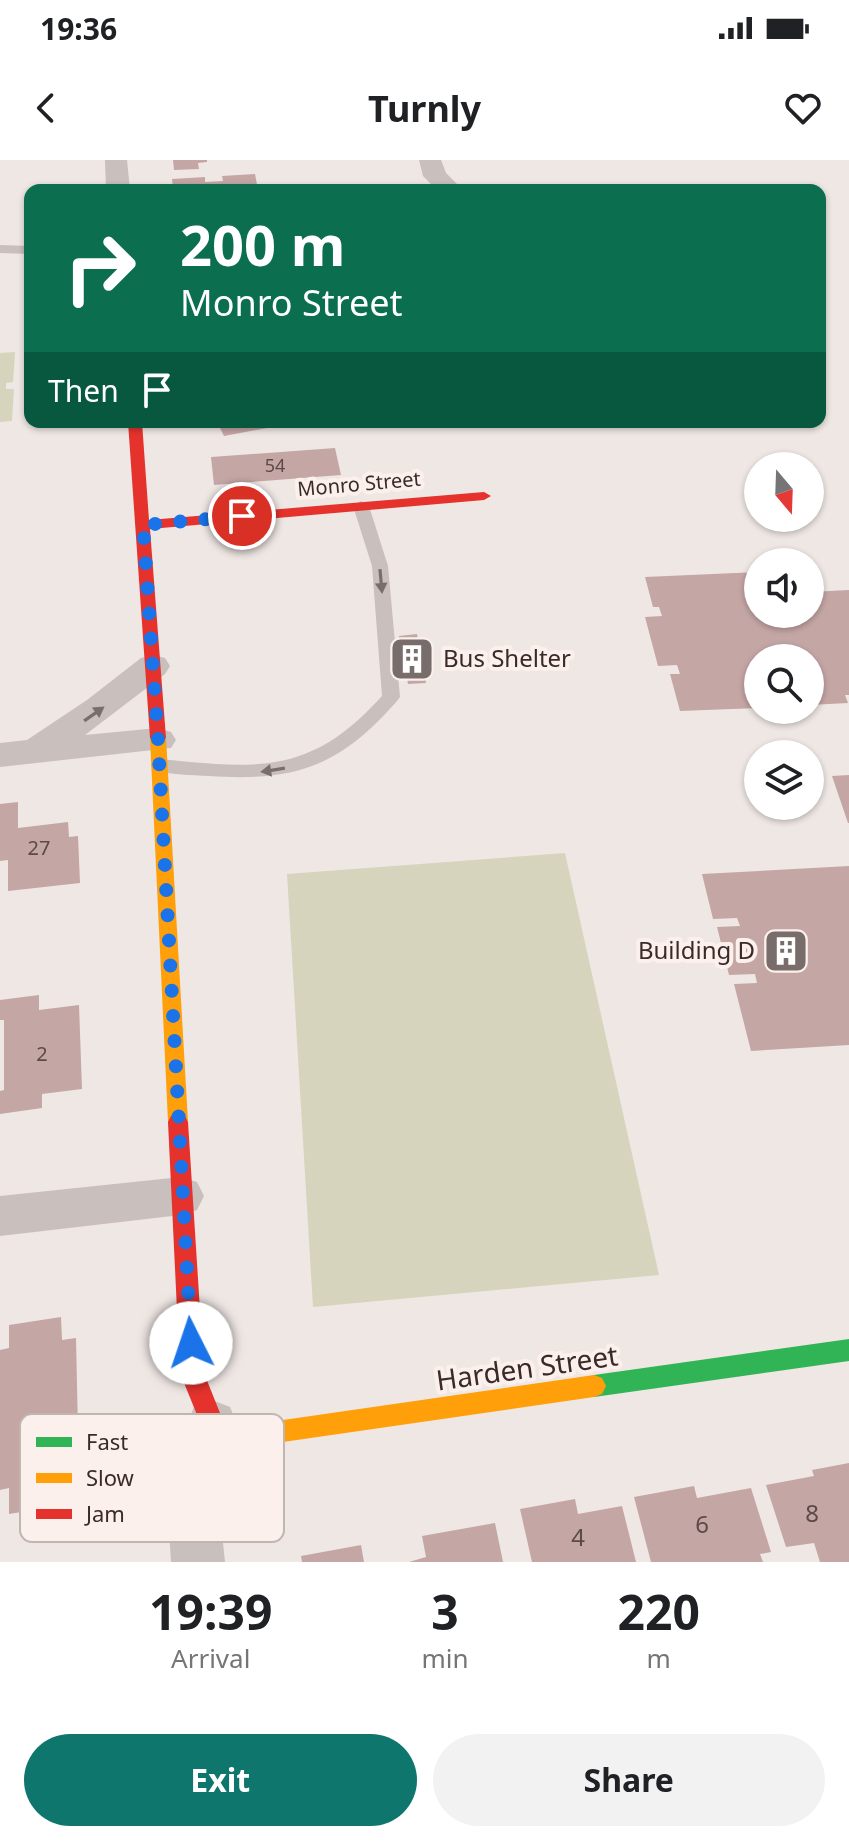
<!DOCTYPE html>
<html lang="en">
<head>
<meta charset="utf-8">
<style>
	body { margin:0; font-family:"Noto Sans",sans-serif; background:#f2f2f2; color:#202124; height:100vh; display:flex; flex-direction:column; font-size:30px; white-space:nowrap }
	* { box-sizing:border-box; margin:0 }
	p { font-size:26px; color:#757577 }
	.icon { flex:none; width:44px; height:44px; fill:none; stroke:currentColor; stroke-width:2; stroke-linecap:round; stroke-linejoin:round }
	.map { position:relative; height:1402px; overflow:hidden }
	.sheet { display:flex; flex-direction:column; background:#fff; flex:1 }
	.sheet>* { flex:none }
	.guide { position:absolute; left:24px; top:24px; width:802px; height:244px; border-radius:16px; box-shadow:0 2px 6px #0004; background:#0b6e4f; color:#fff; overflow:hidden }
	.needle { width:52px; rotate:161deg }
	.buttons { position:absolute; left:744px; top:292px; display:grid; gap:16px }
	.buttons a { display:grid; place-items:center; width:80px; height:80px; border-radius:50%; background:#fff; box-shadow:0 2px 6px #0004; font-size:40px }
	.pin { position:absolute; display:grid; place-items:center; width:68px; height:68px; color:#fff; margin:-34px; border:4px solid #fff; border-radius:50%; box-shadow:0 2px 8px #0007 }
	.me { position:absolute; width:88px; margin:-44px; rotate:356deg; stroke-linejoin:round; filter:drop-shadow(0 0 6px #0008) }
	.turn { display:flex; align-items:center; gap:28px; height:168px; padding:0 24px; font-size:36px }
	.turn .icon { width:104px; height:104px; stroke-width:2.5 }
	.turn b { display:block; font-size:56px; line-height:68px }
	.then { display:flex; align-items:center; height:76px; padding:0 24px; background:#0003; gap:16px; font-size:30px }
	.eta { display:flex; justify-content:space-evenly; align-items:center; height:136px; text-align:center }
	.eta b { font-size:48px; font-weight:700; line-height:56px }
	.action { display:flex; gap:16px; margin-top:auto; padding:16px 24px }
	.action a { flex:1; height:92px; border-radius:48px; background:#0f766e; color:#fff; font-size:32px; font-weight:700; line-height:92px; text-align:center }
	.action a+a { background:#f2f2f2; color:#202124 }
	.status { display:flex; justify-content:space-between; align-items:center; height:56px; padding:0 40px; background:#fff; direction:ltr }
	.status svg { height:22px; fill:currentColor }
	header { display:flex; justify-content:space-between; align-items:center; height:104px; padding:0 24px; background:#fff; font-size:36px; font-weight:700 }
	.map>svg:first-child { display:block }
	.green { fill:#d6d4bd }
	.building { fill:#c4a6a5 }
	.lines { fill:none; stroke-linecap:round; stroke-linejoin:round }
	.lane { fill:#c9bfbc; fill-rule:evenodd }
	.street { fill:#c9bfbc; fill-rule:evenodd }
	.fast { fill:#30b455; fill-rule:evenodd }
	.slow { fill:#ff9f0a; fill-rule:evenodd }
	.jam { fill:#e5322d; fill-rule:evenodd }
	.oneway { fill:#7a6e6c }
	.route { stroke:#1a73e8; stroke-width:14; stroke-dasharray:0 25.2 }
	.labels { text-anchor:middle; stroke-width:8; stroke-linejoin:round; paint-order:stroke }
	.far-number-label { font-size:18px; fill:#5c4a49 }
	.far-street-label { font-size:20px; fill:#3a2b2a; stroke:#fbf0ec }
	.number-label { font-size:20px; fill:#5c4a49 }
	.poi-label { font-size:24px; fill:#3a2b2a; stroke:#fbf0ec; text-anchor:start }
	.near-number-label { font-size:24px; fill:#5c4a49 }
	.near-street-label { font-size:28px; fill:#3a2b2a; stroke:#fbf0ec }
	.key { fill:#fbf0ec; stroke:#c1b5b2; stroke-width:2 }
	.key-label { font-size:22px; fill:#3a2b2a }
</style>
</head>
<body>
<div class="status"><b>19:36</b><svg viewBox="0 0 49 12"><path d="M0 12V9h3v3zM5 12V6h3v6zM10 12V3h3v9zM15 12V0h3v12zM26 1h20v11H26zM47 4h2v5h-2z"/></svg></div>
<header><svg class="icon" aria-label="back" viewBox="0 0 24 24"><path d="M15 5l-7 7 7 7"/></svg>Turnly<svg class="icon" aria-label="heart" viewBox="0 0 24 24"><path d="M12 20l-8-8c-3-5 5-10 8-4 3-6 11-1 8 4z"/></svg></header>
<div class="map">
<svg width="849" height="1402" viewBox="0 0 849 1402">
	<rect width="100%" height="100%" fill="#efe7e4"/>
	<g class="green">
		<path d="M15 192 13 222 6 223V229H14L12 261 0 262V193Z"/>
		<path d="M565 693 659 1115 313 1147 287 714Z"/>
	</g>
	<g class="building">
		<path d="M173 0H207V2L198 3 199 9 174 10Z"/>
		<path d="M255 14 258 30H173L172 19 205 17V22L223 21 222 16Z"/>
		<path d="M217 262H270V264L265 265 267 268 224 276Z"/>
		<path d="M335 288 341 315 214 325 211 297Z"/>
		<path d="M758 412V454H810V432L849 430V535H845L848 543 810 545V498H758V548L680 551 670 514H680L677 505 658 506 645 457 662 456 659 447H653L645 417Z"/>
		<path d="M417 474 426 523 408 524 399 476Z"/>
		<path d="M849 615V663H848L832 616Z"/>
		<path d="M18 642V668L68 662 69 677 78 676 80 723 8 731V700L0 701V644Z"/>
		<path d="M849 706V885L751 891 734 824 757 823 755 814 729 815 717 767 740 766 737 758 713 759 702 714Z"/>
		<path d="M39 835V850L79 845 82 929 42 934V948L0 954V931L4 930V860H0V840Z"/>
		<path d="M61 1157 62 1180 76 1178 79 1317 65 1319V1345L9 1354V1328L0 1330V1190L9 1188V1165Z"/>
		<path d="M849 1303V1402H820L814 1383 786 1387 766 1325 814 1316 812 1310Z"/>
		<path d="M694 1326 697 1338 751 1328 771 1392 760 1394 763 1402H651L634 1337Z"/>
		<path d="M575 1339 578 1354 622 1346 636 1402H532L520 1349Z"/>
		<path d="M495 1363 503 1402H409L426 1397 422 1376Z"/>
		<path d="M361 1385 364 1402H302L301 1396Z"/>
	</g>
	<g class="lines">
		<g class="lane">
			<path d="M0 85 30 86V94L0 93Z"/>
			<path d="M361 341 369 346 388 406 400 537 397 541C340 606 296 622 209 616 191 615 171 615 153 610L151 605 153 600 160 599C259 609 311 615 382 536L372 406 353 346Z"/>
		</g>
		<g class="street">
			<path d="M105 0H127L130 30H106Z"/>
			<path d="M419 0H441L446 13 463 30H437L423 16Z"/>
			<path d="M153 495 165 498 170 506 165 514 85 575 158 568 171 572 176 580 171 588 0 607V583L27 580 87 540 141 498Z"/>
			<path d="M181 1017 197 1022 204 1036 197 1050 181 1055 0 1076V1036Z"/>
			<path d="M212 1240 230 1247 237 1264 220 1354 225 1402H171L168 1354 187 1264 194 1247Z"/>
		</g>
		<path class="fast" d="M849 1179V1201L594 1237 586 1234 582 1226 586 1218 594 1215Z"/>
		<g class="slow">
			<path d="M158 572 166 578 188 962 185 968 178 971 171 968 168 962 150 578Z"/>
			<path d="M594 1215 602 1218 606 1226 602 1234 594 1237 283 1282 246 1276 242 1268 246 1260 254 1257 283 1260Z"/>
		</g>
		<g class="jam">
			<path d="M128 262H142L149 360 484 332 491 336 484 340 150 369 166 578 158 584 150 578Z"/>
			<path d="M178 953 185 956 188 962 204 1213 220 1253 262 1260 266 1268 262 1276 254 1279 204 1272 180 1213 168 962 171 956Z"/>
		</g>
	</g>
	<defs><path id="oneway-solid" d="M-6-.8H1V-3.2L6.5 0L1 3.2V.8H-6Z" transform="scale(2)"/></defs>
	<g class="oneway">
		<use href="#oneway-solid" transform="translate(381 421) rotate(85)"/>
		<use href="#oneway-solid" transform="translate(94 554) rotate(-35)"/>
		<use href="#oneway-solid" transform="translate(273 610) rotate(171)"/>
	</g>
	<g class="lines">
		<path class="route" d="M191 1183 158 580 143 365 242 356"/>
	</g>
	<defs>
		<g id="building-square" transform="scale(2.3)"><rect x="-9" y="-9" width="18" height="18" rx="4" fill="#796d6b" stroke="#fbf0ec"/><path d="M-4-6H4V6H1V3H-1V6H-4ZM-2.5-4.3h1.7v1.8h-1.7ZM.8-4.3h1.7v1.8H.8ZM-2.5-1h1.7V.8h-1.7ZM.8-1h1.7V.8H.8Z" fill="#fff"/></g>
	</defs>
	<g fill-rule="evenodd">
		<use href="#building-square" x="412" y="499"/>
		<use href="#building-square" x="786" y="791"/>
	</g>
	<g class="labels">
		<g class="far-number-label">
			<text x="275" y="312">54</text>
		</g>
		<g class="far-street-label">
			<text transform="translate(359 324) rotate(-5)" y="7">Monro Street</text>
		</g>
		<g class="number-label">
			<text x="39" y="695">27</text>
			<text x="42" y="901">2</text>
		</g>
		<g class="poi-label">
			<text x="443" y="507">Bus Shelter</text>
			<text x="755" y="799" text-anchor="end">Building D</text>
		</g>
		<g class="near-number-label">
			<text x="812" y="1362">8</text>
			<text x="702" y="1373">6</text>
			<text x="578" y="1386">4</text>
		</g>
		<g class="near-street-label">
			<text transform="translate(527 1208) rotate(-8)" y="10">Harden Street</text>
		</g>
	</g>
	<rect x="20" y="1254" width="264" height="128" rx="12" class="key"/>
	<rect x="36" y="1277" width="36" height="10" fill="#30b455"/>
	<rect x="36" y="1313" width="36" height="10" fill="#ff9f0a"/>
	<rect x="36" y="1349" width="36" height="10" fill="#e5322d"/>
	<g class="key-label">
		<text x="86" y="1290">Fast</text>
		<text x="86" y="1326">Slow</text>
		<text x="86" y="1362">Jam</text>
	</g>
</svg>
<div class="buttons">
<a><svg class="needle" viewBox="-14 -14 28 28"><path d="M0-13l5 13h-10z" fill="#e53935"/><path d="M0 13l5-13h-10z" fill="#757577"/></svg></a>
<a><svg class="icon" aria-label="sound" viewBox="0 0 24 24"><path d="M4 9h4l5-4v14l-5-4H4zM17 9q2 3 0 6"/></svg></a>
<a><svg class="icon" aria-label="search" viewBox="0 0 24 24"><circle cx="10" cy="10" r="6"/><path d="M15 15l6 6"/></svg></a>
<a><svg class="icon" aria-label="layers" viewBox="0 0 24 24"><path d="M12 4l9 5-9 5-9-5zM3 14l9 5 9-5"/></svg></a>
</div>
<div class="pin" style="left:242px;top:356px;background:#d93025"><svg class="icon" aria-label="arrive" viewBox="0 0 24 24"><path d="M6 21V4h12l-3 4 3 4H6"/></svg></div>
<svg class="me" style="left:191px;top:1183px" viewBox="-20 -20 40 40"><circle r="19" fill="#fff"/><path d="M0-13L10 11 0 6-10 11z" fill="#1a73e8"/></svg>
<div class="guide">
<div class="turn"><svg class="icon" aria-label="right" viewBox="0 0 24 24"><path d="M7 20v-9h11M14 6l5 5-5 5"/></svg><div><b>200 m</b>Monro Street</div></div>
<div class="then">Then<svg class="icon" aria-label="arrive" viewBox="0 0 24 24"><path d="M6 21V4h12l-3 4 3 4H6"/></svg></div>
</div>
</div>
<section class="sheet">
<div class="eta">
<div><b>19:39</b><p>Arrival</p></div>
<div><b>3</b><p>min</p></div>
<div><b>220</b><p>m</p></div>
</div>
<div class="action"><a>Exit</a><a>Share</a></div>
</section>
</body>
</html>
